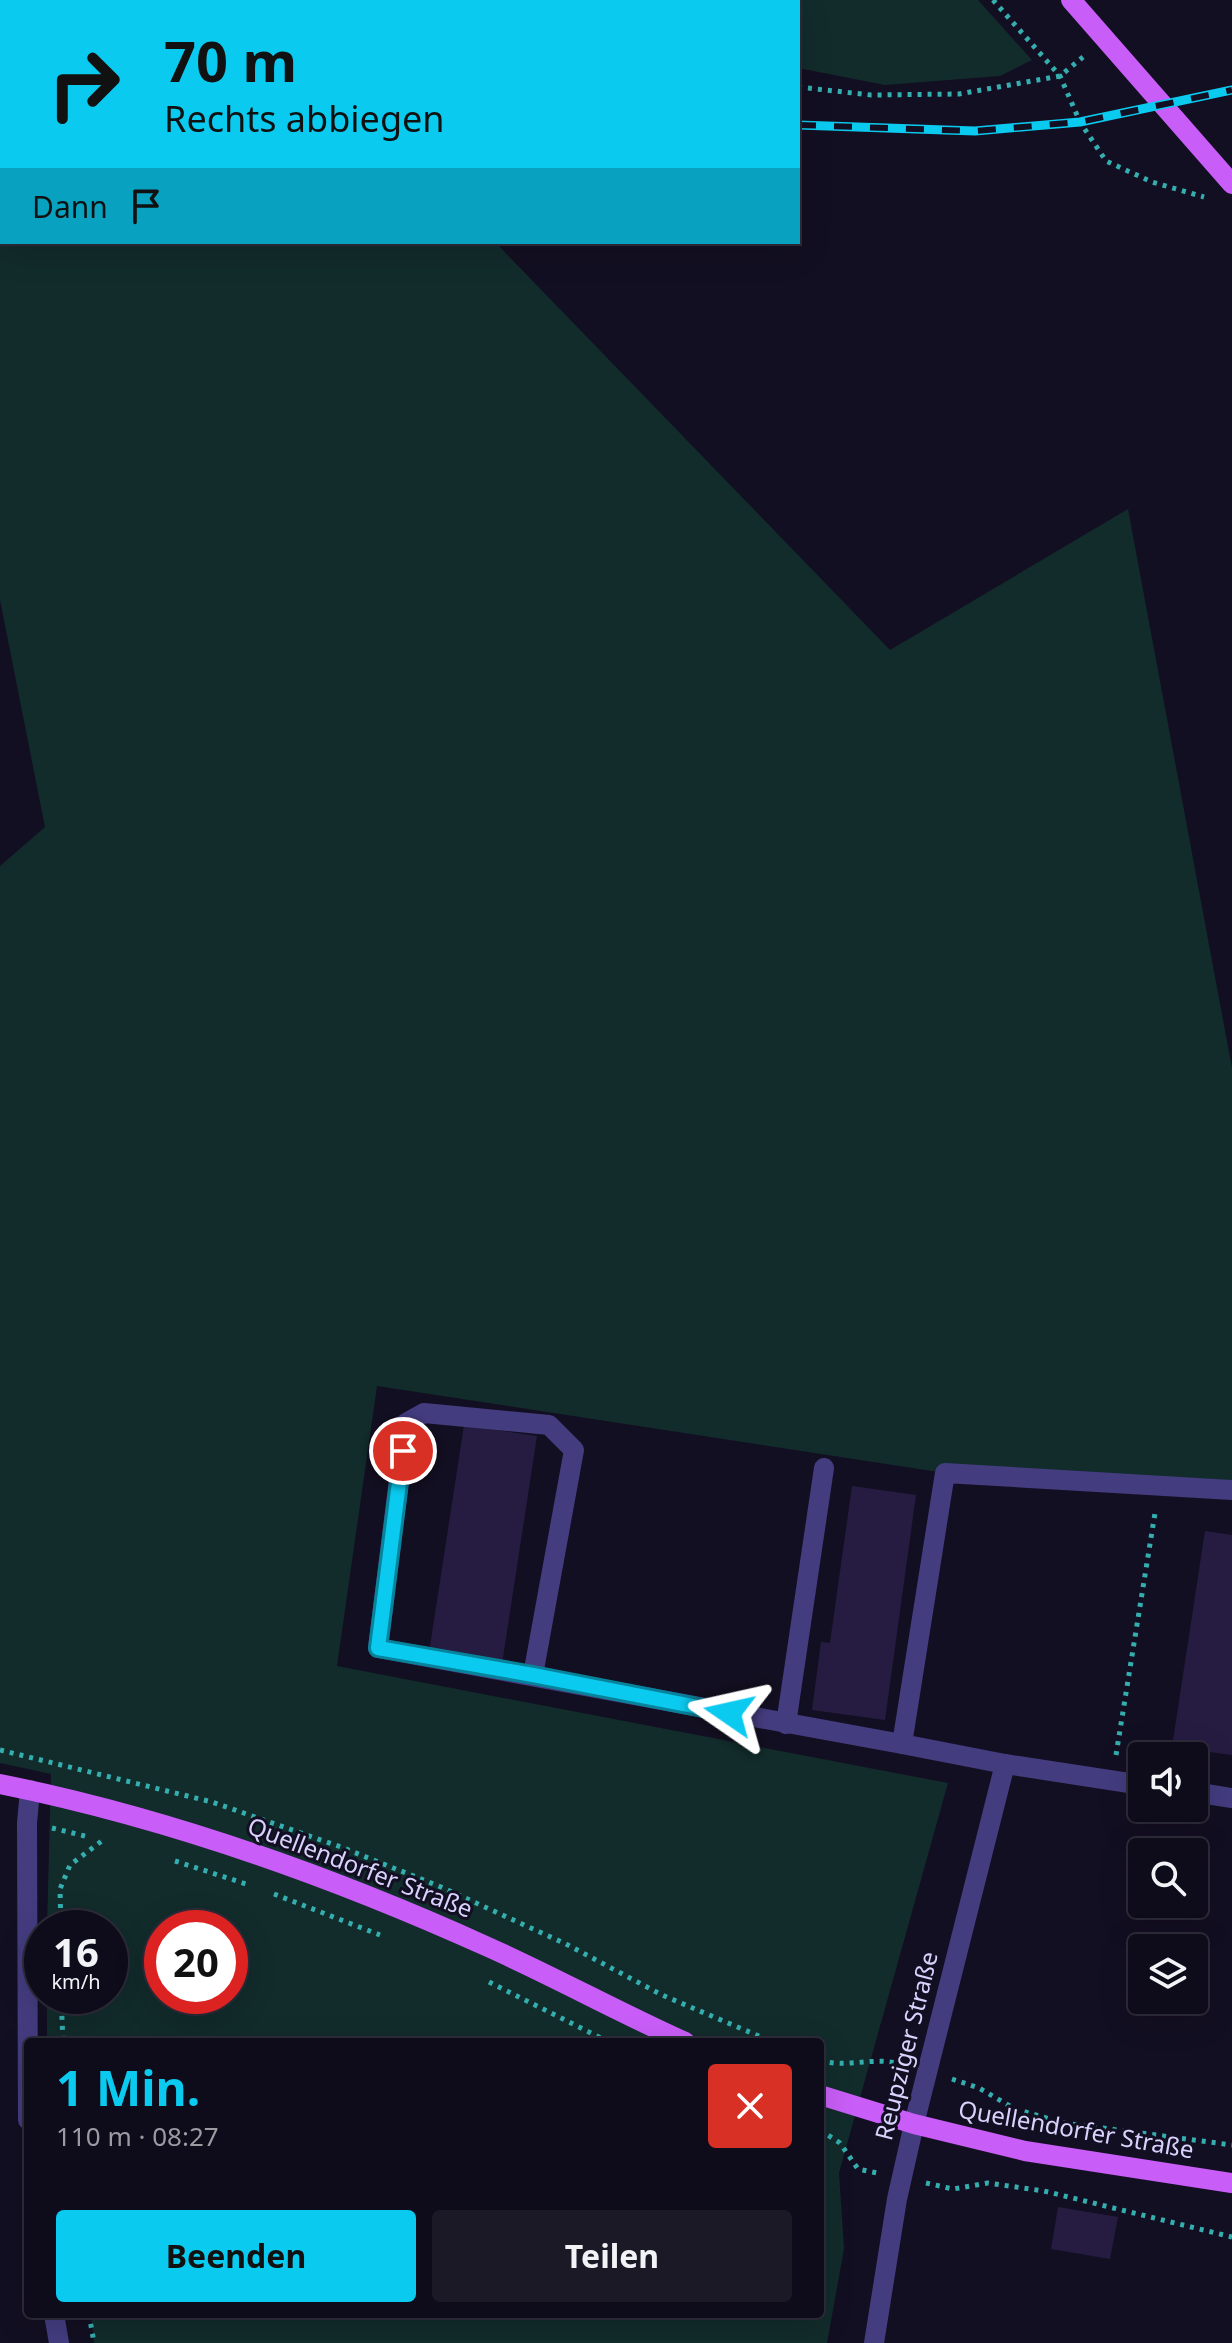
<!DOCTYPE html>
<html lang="de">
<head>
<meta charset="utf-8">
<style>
	body { margin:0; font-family:"Noto Sans",sans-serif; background:#1c1927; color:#f1f3f6; height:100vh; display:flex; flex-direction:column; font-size:30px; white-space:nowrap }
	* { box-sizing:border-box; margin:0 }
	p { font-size:26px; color:#9b9ba2 }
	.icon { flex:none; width:44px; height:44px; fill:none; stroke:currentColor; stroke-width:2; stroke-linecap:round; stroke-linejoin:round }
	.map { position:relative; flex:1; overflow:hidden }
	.drawer { position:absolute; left:24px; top:2038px; width:800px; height:280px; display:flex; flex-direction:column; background:#0e0b1a; border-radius:8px; box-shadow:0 8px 32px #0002,0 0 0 2px #2e2b39 }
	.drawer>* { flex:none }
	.guide { position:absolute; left:0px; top:0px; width:800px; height:244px; box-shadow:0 8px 32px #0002,0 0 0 2px #2e2b39; background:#0bcaef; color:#111; overflow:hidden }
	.buttons { position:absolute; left:1128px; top:1742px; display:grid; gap:16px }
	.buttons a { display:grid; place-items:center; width:80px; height:80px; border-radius:8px; background:#0e0b1a; box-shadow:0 8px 32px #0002,0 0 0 2px #2e2b39; font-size:40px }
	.speed { position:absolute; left:24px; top:1910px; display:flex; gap:16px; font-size:40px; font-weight:700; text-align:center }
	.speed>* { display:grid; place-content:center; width:104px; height:104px; border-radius:50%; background:#0e0b1a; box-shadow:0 8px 32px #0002,0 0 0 2px #2e2b39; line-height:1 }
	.speed small { font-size:20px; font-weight:400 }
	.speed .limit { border:12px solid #d22; background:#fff; color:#111 }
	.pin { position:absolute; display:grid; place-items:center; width:68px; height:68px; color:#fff; margin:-34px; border:4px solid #fff; border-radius:50%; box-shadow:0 2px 8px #0007 }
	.me { position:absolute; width:88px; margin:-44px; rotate:281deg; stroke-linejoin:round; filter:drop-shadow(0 0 6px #0008) }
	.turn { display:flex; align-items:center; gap:28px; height:168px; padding:0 32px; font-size:36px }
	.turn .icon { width:104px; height:104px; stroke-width:2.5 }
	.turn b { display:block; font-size:56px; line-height:68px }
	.then { display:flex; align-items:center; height:76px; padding:0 32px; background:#0003; gap:16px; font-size:30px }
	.round { display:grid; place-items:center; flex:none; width:84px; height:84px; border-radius:8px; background:#1c1927 }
	.overview { display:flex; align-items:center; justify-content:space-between; height:136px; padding:0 32px }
	h1 { font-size:48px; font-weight:700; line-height:60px; color:#0bcaef }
	.cta { display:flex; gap:16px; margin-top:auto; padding:16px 32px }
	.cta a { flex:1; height:92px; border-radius:8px; background:#0bcaef; color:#111; font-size:32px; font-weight:700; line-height:92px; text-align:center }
	.cta a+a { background:#1c1927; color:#f1f3f6 }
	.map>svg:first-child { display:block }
	.green { fill:#122b2b; fill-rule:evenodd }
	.building { fill:#261c42 }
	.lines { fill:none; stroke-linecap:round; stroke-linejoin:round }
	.path { stroke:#34aeae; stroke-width:5; stroke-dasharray:4 6; stroke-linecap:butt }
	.minor { stroke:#433c7f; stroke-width:20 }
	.major { stroke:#c85ef7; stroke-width:20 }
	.rail-casing { stroke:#0bcaef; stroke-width:9 }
	.rail { stroke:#130f22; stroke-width:6; stroke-dasharray:18; stroke-linecap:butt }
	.route-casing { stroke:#07839b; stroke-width:20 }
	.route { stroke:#0bcaef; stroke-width:14 }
	.labels { text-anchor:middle; stroke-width:6; stroke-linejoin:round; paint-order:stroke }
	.street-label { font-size:24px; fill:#d9d2fd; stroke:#130f22 }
</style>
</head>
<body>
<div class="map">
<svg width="1232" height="2343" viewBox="0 0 1232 2343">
	<rect width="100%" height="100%" fill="#130f22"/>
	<g class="green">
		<path d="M0 0 203 2H2V242H495L890 650 1128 509 1232 1068V1490L945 1473 377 1386 337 1666 948 1783 839 2173 844 2249 827 2343H94L91 2314H820V2042H47V1996H110V1928H47L51 1774 0 1763V866L45 827 0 600ZM162 1928H230V1996H162Z"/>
		<path d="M562 0H978L1032 60 1000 76 885 85 798 68V2Z"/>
	</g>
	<g class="building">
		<path d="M464 1425 537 1436 502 1664 429 1653Z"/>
		<path d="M852 1486 916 1495 885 1720 812 1710 821 1642 830 1643Z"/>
		<path d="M1205 1531 1232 1535V1755L1172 1747Z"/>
		<path d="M1058 2207 1118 2217 1110 2259 1051 2249Z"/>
	</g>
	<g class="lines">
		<g class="path">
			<path d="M476 0 482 2"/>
			<path d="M993 0 1060 76 1080 122 1106 161 1152 182 1204 197"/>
			<path d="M798 87 871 95 959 94 1060 76 1083 57"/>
			<path d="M0 1750 212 1802 341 1847 441 1887 566 1944 662 1995 773 2042"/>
			<path d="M1116 1755 1155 1513"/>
			<path d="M52 1828 85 1836"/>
			<path d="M175 1861 246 1884"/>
			<path d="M274 1894 380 1935"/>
			<path d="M61 1928 60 1889 70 1865 103 1840"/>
			<path d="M489 1982 609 2042"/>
			<path d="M61 1996 63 2042"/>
			<path d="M820 2060C846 2069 873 2056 900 2064"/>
			<path d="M952 2079 979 2088 1015 2109 1064 2123 1232 2145"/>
			<path d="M820 2130 840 2143 858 2169 877 2173"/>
			<path d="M926 2183 953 2189 988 2183 1044 2191 1232 2237"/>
			<path d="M89 2314 94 2343"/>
		</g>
		<g class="minor">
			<path d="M533 1675 574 1450 549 1425 424 1413 406 1423 378 1648 902 1744"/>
			<path d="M786 1724 824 1468"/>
			<path d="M1142 1785 1005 1764 902 1744 945 1473 1232 1490"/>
			<path d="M1194 1792 1232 1798"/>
			<path d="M28 2120 27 1823 30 1790"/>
			<path d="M54 2314 59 2343"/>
			<path d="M874 2343 897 2199 914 2124 1005 1764"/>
		</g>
		<g class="major">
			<path d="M1071 0 1232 184"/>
			<path d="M0 1784C169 1818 331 1876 488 1947 555 1977 618 2012 685 2042"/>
			<path d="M820 2095 914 2124 1025 2151 1232 2183"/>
		</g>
		<g class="rail-casing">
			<g id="rail">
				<path d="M330 0 339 2"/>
				<path d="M798 125 975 131 1080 122 1232 90"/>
			</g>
		</g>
		<use href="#rail" class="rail"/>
	</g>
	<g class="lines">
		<g class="route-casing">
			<path id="route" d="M403 1451 378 1648 533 1675 729 1713"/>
		</g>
		<use href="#route" class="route"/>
	</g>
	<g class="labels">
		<g class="street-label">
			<text transform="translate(360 1868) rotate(21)" y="8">Quellendorfer Straße</text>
			<text transform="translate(907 2046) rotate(-76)" y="8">Reupziger Straße</text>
			<text transform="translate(1076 2130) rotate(10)" y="8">Quellendorfer Straße</text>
		</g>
	</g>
</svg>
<div class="buttons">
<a><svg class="icon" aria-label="sound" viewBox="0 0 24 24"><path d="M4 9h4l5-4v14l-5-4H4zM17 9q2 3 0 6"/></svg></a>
<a><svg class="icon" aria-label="search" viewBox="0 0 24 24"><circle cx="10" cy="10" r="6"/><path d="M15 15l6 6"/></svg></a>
<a><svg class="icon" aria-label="layers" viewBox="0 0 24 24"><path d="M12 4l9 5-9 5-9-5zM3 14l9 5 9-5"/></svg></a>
</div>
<div class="speed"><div>16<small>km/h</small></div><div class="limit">20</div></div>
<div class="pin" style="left:403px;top:1451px;background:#d93025"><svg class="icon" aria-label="arrive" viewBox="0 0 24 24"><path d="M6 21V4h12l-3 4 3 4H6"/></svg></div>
<svg class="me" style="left:729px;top:1713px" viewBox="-20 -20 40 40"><path d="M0-17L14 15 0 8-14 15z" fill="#0bcaef" stroke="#fff" stroke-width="4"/></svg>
<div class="guide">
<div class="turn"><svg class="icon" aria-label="right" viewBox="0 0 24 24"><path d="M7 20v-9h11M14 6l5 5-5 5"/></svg><div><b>70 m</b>Rechts abbiegen</div></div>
<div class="then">Dann<svg class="icon" aria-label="arrive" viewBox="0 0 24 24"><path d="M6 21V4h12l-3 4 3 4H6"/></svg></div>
</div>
<section class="drawer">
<div class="overview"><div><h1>1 Min.</h1><p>110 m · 08:27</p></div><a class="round" style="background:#d93025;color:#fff"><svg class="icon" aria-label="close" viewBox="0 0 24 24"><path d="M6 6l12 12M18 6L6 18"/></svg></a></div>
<div class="cta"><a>Beenden</a><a>Teilen</a></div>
</section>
</div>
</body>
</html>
